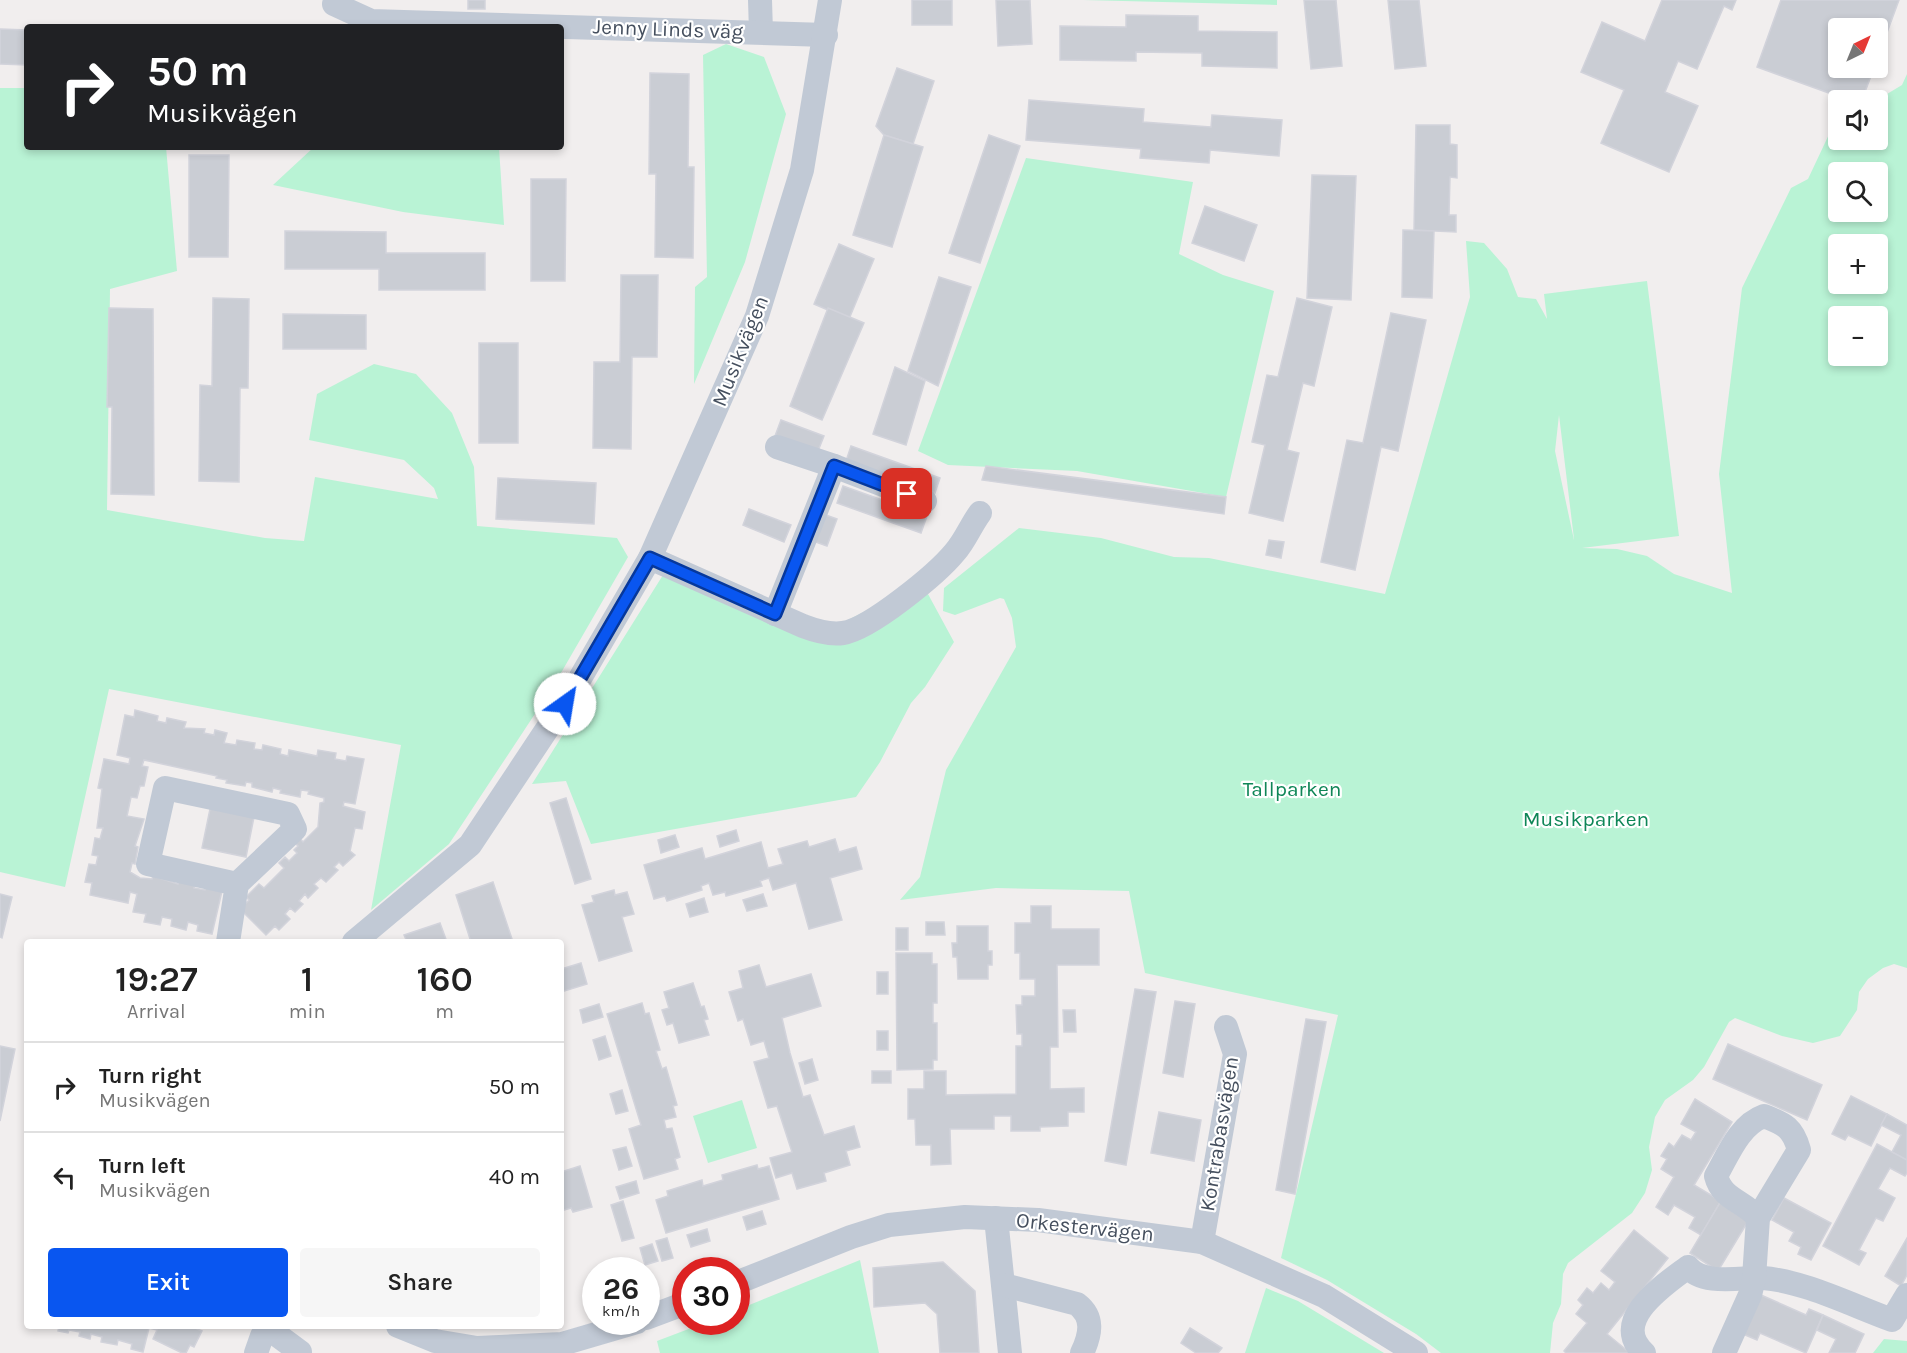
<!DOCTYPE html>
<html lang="en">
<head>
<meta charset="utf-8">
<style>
	body { margin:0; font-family:Karla,sans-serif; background:#f6f6f6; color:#222; height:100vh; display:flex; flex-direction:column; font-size:22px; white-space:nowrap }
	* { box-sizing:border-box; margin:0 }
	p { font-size:20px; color:#767676 }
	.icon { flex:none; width:33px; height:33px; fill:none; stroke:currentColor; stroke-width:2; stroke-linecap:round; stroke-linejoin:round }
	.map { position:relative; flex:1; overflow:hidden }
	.side { position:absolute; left:24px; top:939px; width:540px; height:390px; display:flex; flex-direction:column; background:#fff; border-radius:6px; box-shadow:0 3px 9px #0003 }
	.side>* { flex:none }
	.top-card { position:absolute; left:24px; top:24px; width:540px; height:126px; border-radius:6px; box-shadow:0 3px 9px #0003; background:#202124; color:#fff; overflow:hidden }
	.needle { width:39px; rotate:43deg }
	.controls { position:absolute; left:1828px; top:18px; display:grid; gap:12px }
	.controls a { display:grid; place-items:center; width:60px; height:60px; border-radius:6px; background:#fff; box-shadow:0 3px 9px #0003; font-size:30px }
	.speed { position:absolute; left:582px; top:1257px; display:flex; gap:12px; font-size:30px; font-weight:700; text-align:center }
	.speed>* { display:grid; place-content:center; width:78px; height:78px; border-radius:50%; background:#fff; box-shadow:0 3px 9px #0003; line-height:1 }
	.speed small { font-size:15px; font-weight:400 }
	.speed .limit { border:9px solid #d22; background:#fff; color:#111 }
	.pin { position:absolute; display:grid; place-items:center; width:51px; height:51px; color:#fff; margin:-26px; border-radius:12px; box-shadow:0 3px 9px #0006 }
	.me { position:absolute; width:66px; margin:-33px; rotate:32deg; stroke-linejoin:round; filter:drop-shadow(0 0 4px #0008) }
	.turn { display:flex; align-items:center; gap:21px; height:126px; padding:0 24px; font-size:27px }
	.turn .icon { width:78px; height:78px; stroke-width:2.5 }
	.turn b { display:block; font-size:42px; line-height:51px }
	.eta { display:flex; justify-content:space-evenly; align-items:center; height:102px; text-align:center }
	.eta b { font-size:36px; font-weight:600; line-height:42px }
	.action { display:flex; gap:12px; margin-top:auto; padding:12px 24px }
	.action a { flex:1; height:69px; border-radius:6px; background:#0956f0; color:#fff; font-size:24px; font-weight:600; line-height:69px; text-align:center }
	.action a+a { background:#f6f6f6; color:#222 }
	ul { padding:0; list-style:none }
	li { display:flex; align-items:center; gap:18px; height:90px; padding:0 24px; border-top:2px solid #e0e0e0 }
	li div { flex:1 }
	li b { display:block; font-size:22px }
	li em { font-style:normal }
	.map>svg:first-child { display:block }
	.green { fill:#b9f3d5; fill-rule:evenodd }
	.building { fill:#cacdd4; stroke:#d2d3db; stroke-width:1.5 }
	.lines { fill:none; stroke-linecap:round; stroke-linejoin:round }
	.minor { stroke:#c1c9d5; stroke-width:24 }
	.route-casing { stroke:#06389c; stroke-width:15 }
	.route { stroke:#0956f0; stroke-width:10 }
	.labels { text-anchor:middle; stroke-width:4.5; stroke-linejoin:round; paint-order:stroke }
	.street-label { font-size:21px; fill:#454f5e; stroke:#fff }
	.park-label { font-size:21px; fill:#0f8657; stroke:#fff }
</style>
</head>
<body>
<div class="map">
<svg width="1907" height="1353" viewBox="0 0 1907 1353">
	<rect width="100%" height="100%" fill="#f1eeee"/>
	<g class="green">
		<path d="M1083 0H1277V5Z"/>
		<path d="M726 44 764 57 786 114 745 262 694 384 695 287 707 277 703 55Z"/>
		<path d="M1907 74V968L1894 964 1883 968 1868 979 1859 992 1857 1010 1840 1036 1813 1043 1782 1036 1735 1018 1729 1022 1704 1067 1693 1080 1665 1100 1655 1117 1649 1147 1652 1170 1645 1193 1632 1213 1568 1263 1563 1274 1561 1304 1553 1323 1550 1353H1441L1416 1334 1327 1280 1281 1258 1338 1015 1145 973 1129 891 996 888 900 900 920 877 946 770 1016 647 1012 618 1004 599 1000 598 955 615 943 611 944 588 1019 528 1101 538 1174 557 1209 558 1385 594 1470 297 1466 241 1484 243 1507 269 1518 297 1536 299 1547 319 1544 294 1647 281 1679 536 1582 548 1617 549 1647 556 1674 574 1732 593 1719 474 1742 288 1791 188 1808 179 1832 128 1839 124V140H1878L1877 100 1902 85ZM1839 172H1878V212H1839ZM1839 244H1878V284H1839ZM1839 316H1878V356H1839ZM1559 415 1574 539V540L1555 451Z"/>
		<path d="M0 88H27V147H166L177 271 110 289 107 510 265 538 304 541 315 477 438 499 434 488 404 460 309 440 317 394 374 364 416 374 452 413 474 467 477 526 617 538 628 557 554 685 449 844 371 910 401 745 109 689 65 887 0 872Z"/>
		<path d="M314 147H499L504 225 403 212 273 185Z"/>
		<path d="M1026 158 1193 182 1179 254 1223 275 1274 291 1226 497 1077 471 948 465 918 451Z"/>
		<path d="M668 567 822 633 922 583 954 642 925 687 911 703 880 762 856 797 591 844 566 781 532 784Z"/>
		<path d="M742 1100 757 1148 708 1163 693 1116Z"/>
		<path d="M860 1260 879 1353H660L657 1341 707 1322H736L737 1310Z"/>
		<path d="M1266 1288 1298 1301 1384 1353H1245Z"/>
		<path d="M1884 1339 1907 1341V1353H1873Z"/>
	</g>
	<g class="building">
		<rect x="468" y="0" width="17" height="9"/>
		<rect x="912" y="0" width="40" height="25"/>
		<path d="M996 0H1030L1032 44 998 46Z"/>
		<path d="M1304 0H1336L1342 66 1311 69Z"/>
		<path d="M1388 0H1419L1426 66 1395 69Z"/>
		<path d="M1662 0H1736L1732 10 1724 6 1697 69 1678 61 1665 92 1698 106 1669 172 1601 143 1624 90 1581 72 1602 22 1645 41Z"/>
		<path d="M1781 0H1899L1878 57V28H1839V68H1874L1862 100H1848L1757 67Z"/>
		<path d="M1126 15 1198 16V31L1277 32V68L1202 66V53L1136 52V61L1060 60V26L1126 27Z"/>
		<path d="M0 29 27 30V65L0 64Z"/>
		<path d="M897 68 934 81 913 144 884 135 876 126Z"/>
		<path d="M650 73 689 74 688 167H694L693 258 655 257 656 174H649Z"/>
		<path d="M1029 100 1144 109 1143 122 1211 127 1212 115 1282 120 1279 156 1210 150 1209 163 1140 158 1141 149 1026 140Z"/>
		<path d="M1416 125H1450V144L1457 145V178L1450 177 1449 215H1456V232L1414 230Z"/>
		<path d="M884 135 923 147 892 247 853 235Z"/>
		<path d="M989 135 1020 146 980 263 949 253Z"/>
		<path d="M189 155H229L228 257H189Z"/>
		<path d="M1312 175 1356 176 1351 300 1307 298Z"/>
		<path d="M531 179H566L565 281H531Z"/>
		<path d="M1205 206 1257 225 1244 261 1192 243Z"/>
		<path d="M1403 230 1434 231 1432 298 1402 297Z"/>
		<path d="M285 231 386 232V253H485V290H379V269H285Z"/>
		<path d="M839 244 874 259 849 319 814 304Z"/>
		<path d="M621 275H658L657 357H632L631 449 593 448 594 362H620Z"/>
		<path d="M939 277 971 287 938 386 908 371Z"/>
		<path d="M213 298 249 299 248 388H240L239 482 199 481 200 385 212 386Z"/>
		<path d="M1297 298 1332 307 1314 386 1303 383 1287 450 1299 453 1283 521 1249 513 1265 445 1252 442 1267 375 1278 377Z"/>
		<path d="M109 308 153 309 154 495 111 494 112 407H107Z"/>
		<path d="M828 308 864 323 822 420 790 406Z"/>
		<path d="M1391 313 1426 320 1398 451 1381 447 1355 570 1321 562 1347 440 1363 443Z"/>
		<path d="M283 314 366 315V349H283Z"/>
		<rect x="479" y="343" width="39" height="100"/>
		<path d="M895 367 925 381 906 445 873 434Z"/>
		<path d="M781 420 824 436 818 451 775 436Z"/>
		<path d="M851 446 940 478 935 493 846 461Z"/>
		<path d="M986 466 1226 497 1224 514 982 480Z"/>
		<path d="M498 478 596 483 594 524 496 519Z"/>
		<path d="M843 486 927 516 921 533 837 503Z"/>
		<path d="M749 509 791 525 784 542 743 525Z"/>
		<path d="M823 514 837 519 827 546 813 541Z"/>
		<path d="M1269 540 1284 542 1281 558 1266 555Z"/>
		<path d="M135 710 158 716 157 721 166 723 167 718 186 722 184 728 205 729 204 733 214 735 215 730 227 733 224 743 236 745 237 740 255 743 254 749 262 750 263 745 281 749 280 754 288 756 289 750 317 756 318 750 336 753 335 759 346 761 347 756 364 759 355 804 344 802 343 806 365 812 362 829 355 828 350 851 355 855 343 866 339 862 334 867 338 870 326 882 321 878 314 884 318 888 308 898 305 894 299 901 303 904 295 912 290 908 285 914 290 919 279 930 275 926 266 935 240 909 249 900 246 897 259 884 264 888 284 868 279 863 285 857 289 861 297 853 294 850 298 846 294 842 299 837 303 842 318 827 320 803 324 802V798L308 794 309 791 301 790 300 797 280 793 281 790 273 788 272 792 252 787V783L246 782 245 786 226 783 227 780 216 778 217 776 144 760 142 766 148 767 144 786H140L137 798 131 797 127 816 144 819 135 846 138 847 135 864 132 863 130 872 140 878 152 879 153 876 178 884 179 881 195 885 194 888 205 890 206 887 222 891 212 934 197 931 198 925 188 922 186 930 171 926 172 919 162 917 160 925 144 922 146 914 133 912 137 894 130 892 128 903 90 895 92 883 85 882 89 864 96 865 98 856 92 855 95 838 100 839 103 828H97L102 789 98 788 104 759 129 764 130 758 117 755 125 715 134 717Z"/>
		<path d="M566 798 591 879 575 884 550 803Z"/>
		<path d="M211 804 255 812 246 857 202 848Z"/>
		<path d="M736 830 739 841 720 847 717 836Z"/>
		<path d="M675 835 679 847 661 853 658 840Z"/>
		<path d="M835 839 839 852 856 847 862 869 830 878 842 920 809 929 796 883 773 890 769 878 760 881 762 886 726 896 725 892 713 895 709 883 701 886 702 890 667 901 665 896 654 899 644 865 702 848 705 859 761 842 768 868 783 864 778 849 807 841 809 847Z"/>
		<path d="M493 882 513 942H471L456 895Z"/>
		<path d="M614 890 615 895 627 892 634 914 622 917 632 951 599 961 582 905 594 902 592 896Z"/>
		<path d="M0 894 12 897 2 938 0 937Z"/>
		<path d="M763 894 767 906 747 911 743 900Z"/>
		<path d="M704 898 708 912 690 917 686 904Z"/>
		<path d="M1031 906H1051V929H1099V965H1057L1058 1047H1050V1089L1084 1088V1112H1068V1126L1040 1127V1131H1011V1116H994V1129H950L951 1164 931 1165V1145H916L915 1119H908V1089H924V1071H946V1095L1016 1094V1046H1022V1034H1017L1016 1005H1022V996H1035V979H1020V953H1015V923H1031Z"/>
		<path d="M926 922H944L945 935H926Z"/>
		<path d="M440 923 447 942H407L404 935Z"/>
		<path d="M957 926H988V951H992V965H988V979H958L957 957H953L952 943H957Z"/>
		<rect x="896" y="928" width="12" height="22"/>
		<path d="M896 953H932V964H937V1003H933V1023H937V1060H933V1069L897 1070Z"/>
		<path d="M581 963 587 984 561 992V969Z"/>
		<path d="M759 965 766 987 811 974 821 1006 782 1018 790 1053 803 1097 810 1095 824 1135 854 1126 860 1147 846 1151 850 1165 824 1173 826 1181 797 1189 792 1173 776 1178 770 1158 792 1152 777 1106 768 1108 754 1062 769 1058 764 1041 751 1045 743 1019 738 1021 729 992 743 988 739 971Z"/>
		<rect x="877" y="972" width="11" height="22"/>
		<path d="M693 983 701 1007 704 1006 708 1019 704 1020 709 1035 679 1043 673 1023 667 1025 662 1010 669 1008 664 992Z"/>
		<path d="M1135 989 1156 992 1126 1165 1105 1161Z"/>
		<path d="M1175 1001 1195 1004 1183 1077 1163 1073Z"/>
		<path d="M642 1003 645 1014 649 1013 660 1050 656 1051 662 1069 666 1067 677 1105 673 1106 676 1117 664 1120 666 1129 672 1128 680 1157 675 1159 678 1169 644 1179 629 1129 641 1125 607 1014Z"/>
		<path d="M599 1004 603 1017 583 1023 580 1010Z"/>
		<path d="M1063 1010H1075L1076 1032H1064Z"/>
		<path d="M1306 1019 1326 1022 1295 1194 1276 1190Z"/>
		<rect x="877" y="1031" width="11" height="19"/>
		<path d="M605 1036 611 1056 599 1060 593 1040Z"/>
		<path d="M1728 1044 1822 1085 1807 1120 1713 1079Z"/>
		<path d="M0 1046 15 1049 0 1121Z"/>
		<path d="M812 1059 818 1080 805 1084 799 1063Z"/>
		<rect x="872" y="1071" width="19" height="12"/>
		<path d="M622 1090 628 1111 616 1114 610 1094Z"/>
		<path d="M1851 1096 1887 1114 1871 1146 1848 1135 1845 1140 1832 1134Z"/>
		<path d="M1695 1099 1732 1122 1694 1185 1721 1201 1701 1235 1689 1228 1695 1217 1674 1205 1668 1215 1656 1207 1674 1177 1661 1169 1667 1159 1661 1156 1669 1143 1674 1147 1682 1135 1691 1140 1696 1132 1681 1124Z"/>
		<path d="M1159 1112 1201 1120 1194 1161 1151 1153Z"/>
		<path d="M1887 1114 1907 1125V1160L1892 1152 1901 1135 1881 1125Z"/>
		<path d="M1877 1144 1907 1160V1173L1905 1176 1890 1168 1878 1189 1895 1198 1883 1221 1876 1218 1859 1250 1866 1253 1859 1265 1823 1246Z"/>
		<path d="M626 1147 632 1166 619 1170 613 1150Z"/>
		<path d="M757 1165 758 1169 769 1166 779 1199 666 1233 656 1200 668 1196 667 1191 702 1180 703 1186 723 1180 722 1175Z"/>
		<path d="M580 1166 592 1207 573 1212 571 1208 561 1211V1172Z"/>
		<path d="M636 1181 639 1193 620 1199 616 1187Z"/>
		<path d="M1784 1198 1831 1223 1811 1260 1798 1254 1801 1247 1789 1241 1794 1232 1772 1220Z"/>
		<path d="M623 1201 634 1238 622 1241 611 1205Z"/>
		<path d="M1721 1201 1750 1218 1718 1271 1690 1253Z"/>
		<path d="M762 1211 766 1224 747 1230 743 1217Z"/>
		<path d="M707 1229 710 1241 691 1247 687 1235Z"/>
		<path d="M1634 1230 1668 1258 1607 1334 1630 1353H1566L1564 1351 1587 1323 1576 1314 1583 1305 1578 1300 1587 1288 1593 1293 1601 1283 1609 1290 1615 1282 1601 1271Z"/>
		<path d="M667 1238 673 1258 662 1261 656 1241Z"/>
		<path d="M1907 1238V1275L1901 1286 1885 1276Z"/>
		<path d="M652 1244 658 1261 645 1265 640 1248Z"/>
		<path d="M943 1262 975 1291 979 1353H940L937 1314 925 1303 874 1307 873 1268Z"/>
		<path d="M1761 1295 1806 1315 1809 1309 1823 1315 1806 1353 1760 1333 1757 1340 1743 1334Z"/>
		<path d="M1823 1315 1864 1334 1855 1353H1829L1836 1339 1817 1330Z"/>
		<path d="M53 1326H199L197 1329 202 1331 194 1347 190 1345 186 1353H182L153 1339 157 1330 149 1328 143 1352 131 1349 132 1344 118 1340 117 1345 101 1342 102 1337 91 1334 90 1339 79 1336 80 1332 69 1330 68 1333 58 1331 59 1327Z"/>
		<path d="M1190 1328 1222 1348 1218 1353H1196L1181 1343Z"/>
	</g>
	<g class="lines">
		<g class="minor">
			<path d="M760 0 761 32"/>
			<path d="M334 4 371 21 826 35"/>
			<path d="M834 466 925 501"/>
			<path d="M650 558 803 626C816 631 829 635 843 633 870 629 937 574 955 552 965 541 971 525 980 513"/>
			<path d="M775 614 834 466 777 447"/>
			<path d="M228 942 237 884 295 829 288 814 165 788 148 864 237 884"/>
			<path d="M354 942 470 845 575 687 650 558 757 316 802 170 830 0"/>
			<path d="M996 1218 1010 1353"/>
			<path d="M1202 1242 1235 1054 1226 1027"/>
			<path d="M736 1283 851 1237 889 1225 965 1217 1038 1220 1202 1242 1324 1296 1416 1353"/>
			<path d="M1004 1285 1077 1304C1094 1317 1091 1334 1082 1353"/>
			<path d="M646 1318 686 1303"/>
			<path d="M398 1326 435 1341 477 1348 562 1344 637 1322"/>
			<path d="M269 1329 300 1352"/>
			<path d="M256 1353 262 1336 272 1326"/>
			<path d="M1644 1353C1609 1321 1664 1285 1688 1267 1703 1286 1742 1277 1763 1278 1804 1281 1853 1306 1892 1320L1907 1295"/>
			<path d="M1724 1353 1750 1295 1754 1278 1758 1218 1799 1150C1793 1128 1785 1124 1764 1116 1739 1125 1728 1155 1716 1176 1722 1200 1745 1201 1758 1218"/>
		</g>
	</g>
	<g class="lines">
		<g class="route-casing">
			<path id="route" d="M565 704 650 558 775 614 834 466 907 494"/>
		</g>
		<use href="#route" class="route"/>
	</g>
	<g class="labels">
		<g class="street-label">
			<text transform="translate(668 29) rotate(2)" y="7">Jenny Linds väg</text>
			<text transform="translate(740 351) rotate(-68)" y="7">Musikvägen</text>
			<text transform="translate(1219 1134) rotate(-81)" y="7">Kontrabasvägen</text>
			<text transform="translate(1085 1227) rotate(6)" y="7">Orkestervägen</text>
		</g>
		<g class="park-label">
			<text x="1292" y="796">Tallparken</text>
			<text x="1586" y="826">Musikparken</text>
		</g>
	</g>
</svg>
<div class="controls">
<a><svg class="needle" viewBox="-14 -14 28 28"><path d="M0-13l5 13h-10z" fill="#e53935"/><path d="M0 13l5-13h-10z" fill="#767676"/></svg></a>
<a><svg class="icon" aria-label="sound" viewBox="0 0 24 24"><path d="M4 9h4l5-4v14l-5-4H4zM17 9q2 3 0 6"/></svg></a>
<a><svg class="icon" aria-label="search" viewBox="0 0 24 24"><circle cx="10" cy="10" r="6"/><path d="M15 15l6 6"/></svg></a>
<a>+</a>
<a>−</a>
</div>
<div class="speed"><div>26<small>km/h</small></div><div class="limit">30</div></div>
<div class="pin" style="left:907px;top:494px;background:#d93025"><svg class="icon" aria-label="arrive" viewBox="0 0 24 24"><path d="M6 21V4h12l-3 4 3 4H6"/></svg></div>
<svg class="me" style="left:565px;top:704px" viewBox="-20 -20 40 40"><circle r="19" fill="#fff"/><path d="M0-13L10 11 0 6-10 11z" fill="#0956f0"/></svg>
<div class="top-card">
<div class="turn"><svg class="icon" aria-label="right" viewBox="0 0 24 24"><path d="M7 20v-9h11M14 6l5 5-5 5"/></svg><div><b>50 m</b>Musikvägen</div></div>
</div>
<section class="side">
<div class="eta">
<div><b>19:27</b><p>Arrival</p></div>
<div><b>1</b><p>min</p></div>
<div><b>160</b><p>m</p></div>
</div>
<ul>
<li><svg class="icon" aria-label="right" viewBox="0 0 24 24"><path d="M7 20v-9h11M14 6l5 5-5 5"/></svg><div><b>Turn right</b><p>Musikvägen</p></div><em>50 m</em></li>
<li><svg class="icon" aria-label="left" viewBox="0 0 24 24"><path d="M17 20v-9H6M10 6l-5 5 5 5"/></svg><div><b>Turn left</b><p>Musikvägen</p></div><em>40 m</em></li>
</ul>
<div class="action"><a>Exit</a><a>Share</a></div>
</section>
</div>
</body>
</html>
